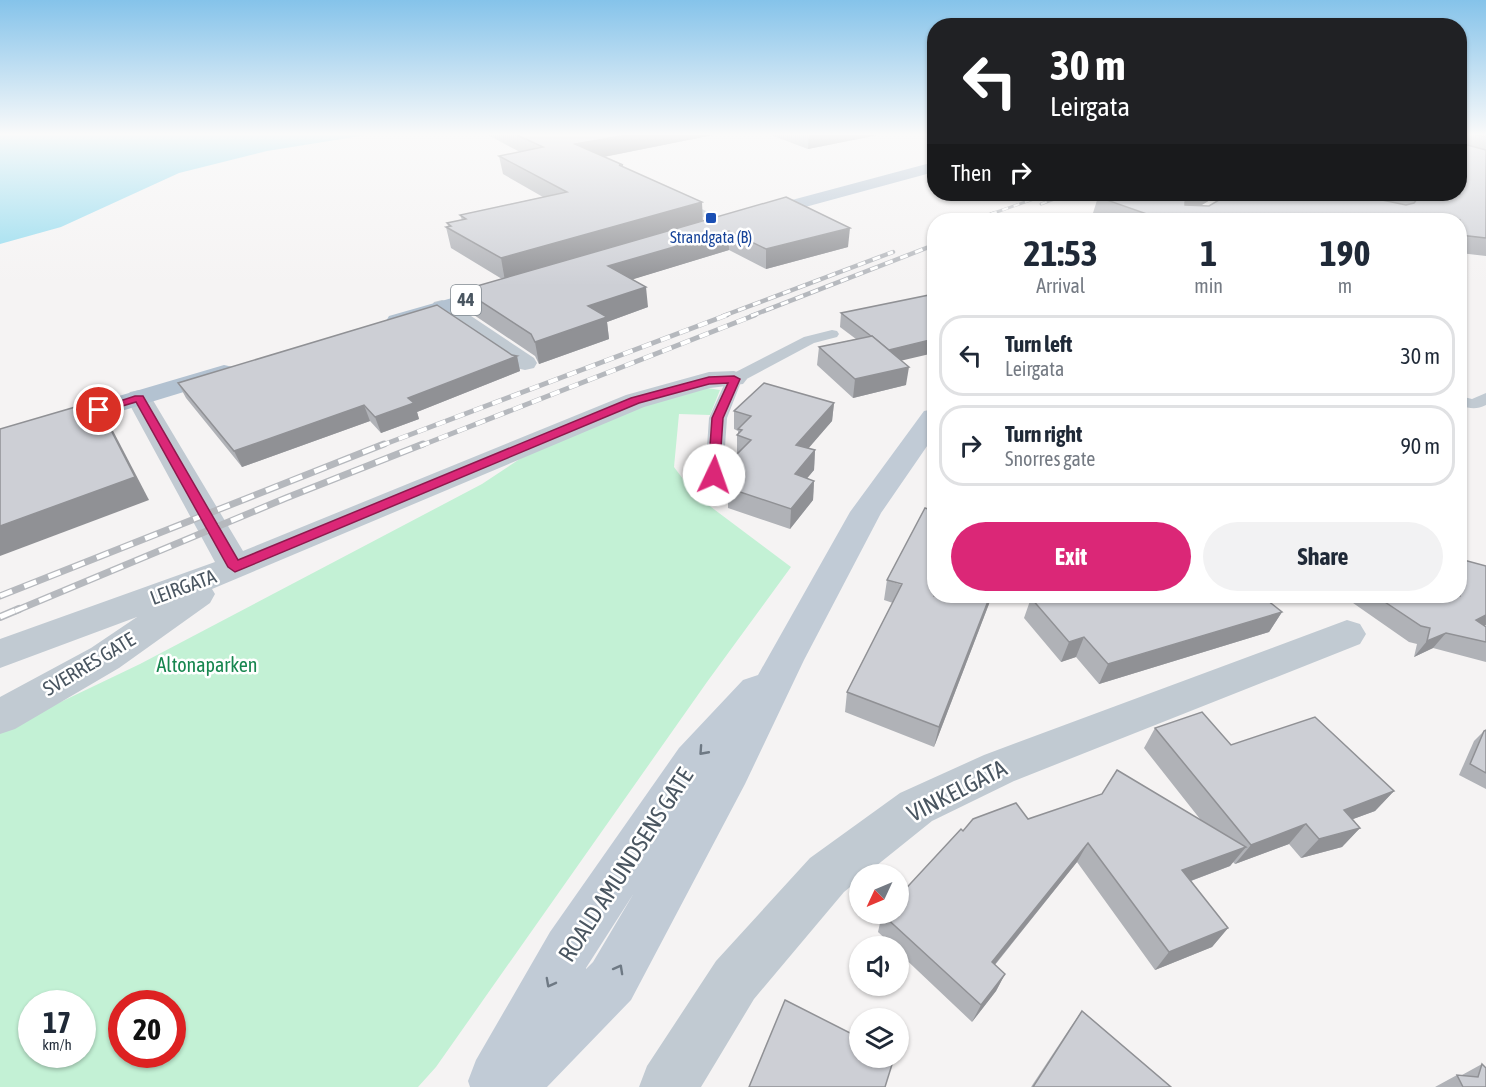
<!DOCTYPE html>
<html lang="en">
<head>
<meta charset="utf-8">
<style>
	body { margin:0; font-family:"Asap Condensed",sans-serif; background:#f2f2f3; color:#1f2937; height:100vh; display:flex; flex-direction:column; font-size:22px; white-space:nowrap }
	* { box-sizing:border-box; margin:0 }
	p { font-size:20px; color:#747a83 }
	.icon { flex:none; width:33px; height:33px; fill:none; stroke:currentColor; stroke-width:2; stroke-linecap:round; stroke-linejoin:round }
	.map { position:relative; flex:1; overflow:hidden }
	.side { position:absolute; left:927px; top:213px; width:540px; height:390px; display:flex; flex-direction:column; background:#fff; border-radius:24px; box-shadow:0 2px 4px #0004 }
	.side>* { flex:none }
	.top-card { position:absolute; left:927px; top:18px; width:540px; height:183px; border-radius:24px; box-shadow:0 2px 4px #0004; background:#202124; color:#fff; overflow:hidden }
	.needle { width:39px; rotate:226deg }
	.buttons { position:absolute; left:849px; top:864px; display:grid; gap:12px }
	.buttons a { display:grid; place-items:center; width:60px; height:60px; border-radius:50%; background:#fff; box-shadow:0 2px 4px #0004; font-size:30px }
	.speed { position:absolute; left:18px; top:990px; display:flex; gap:12px; font-size:30px; font-weight:700; text-align:center }
	.speed>* { display:grid; place-content:center; width:78px; height:78px; border-radius:50%; background:#fff; box-shadow:0 2px 4px #0004; line-height:1 }
	.speed small { font-size:15px; font-weight:400 }
	.speed .limit { border:9px solid #d22; background:#fff; color:#111 }
	.pin { position:absolute; display:grid; place-items:center; width:51px; height:51px; color:#fff; margin:-26px; border:3px solid #fff; border-radius:50%; box-shadow:0 2px 6px #0007 }
	.me { position:absolute; width:66px; margin:-33px; rotate:3deg; stroke-linejoin:round; filter:drop-shadow(0 0 4px #0008) }
	.turn { display:flex; align-items:center; gap:21px; height:126px; padding:0 24px; font-size:27px }
	.turn .icon { width:78px; height:78px; stroke-width:2.5 }
	.turn b { display:block; font-size:42px; line-height:51px }
	.then { display:flex; align-items:center; height:57px; padding:0 24px; background:#0003; gap:12px; font-size:22px }
	.eta { display:flex; justify-content:space-evenly; align-items:center; height:102px; text-align:center }
	.eta b { font-size:36px; font-weight:700; line-height:42px }
	.primary-button { display:flex; gap:12px; margin-top:auto; padding:12px 24px }
	.primary-button a { flex:1; height:69px; border-radius:36px; background:#db2777; color:#fff; font-size:24px; font-weight:700; line-height:69px; text-align:center }
	.primary-button a+a { background:#f2f2f3; color:#1f2937 }
	ul { padding:0; list-style:none }
	li { display:flex; align-items:center; gap:18px; height:81px; margin:0 12px 9px; padding:0 12px; border:3px solid #e0e1e3; border-radius:24px }
	li div { flex:1 }
	li b { display:block; font-size:22px }
	li em { font-style:normal }
	.map>svg:first-child { display:block }
	.green { fill:#c3f1d5; fill-rule:evenodd }
	.water { fill:#90daee }
	.lines { fill:none; stroke-linecap:round; stroke-linejoin:round }
	.lane { fill:#c1cad2; fill-rule:evenodd }
	.street { fill:#c1cad2; fill-rule:evenodd }
	.secondary { fill:#c1cbd6; fill-rule:evenodd }
	.primary { fill:#b3c2d1; fill-rule:evenodd }
	.rail-far4-casing { stroke:#b5b8bd; stroke-width:3 }
	.rail-far3-casing { stroke:#b5b8bd; stroke-width:4.5 }
	.rail-far2-casing { stroke:#b5b8bd; stroke-width:5 }
	.rail-far1-casing { stroke:#b5b8bd; stroke-width:7 }
	.rail-casing { stroke:#b5b8bd; stroke-width:8 }
	.rail-far4 { stroke:#fff; stroke-width:2; stroke-dasharray:6; stroke-linecap:butt }
	.rail-far3 { stroke:#fff; stroke-width:3; stroke-dasharray:8; stroke-linecap:butt }
	.rail-far2 { stroke:#fff; stroke-width:4; stroke-dasharray:10; stroke-linecap:butt }
	.rail-far1 { stroke:#fff; stroke-width:4.5; stroke-dasharray:13; stroke-linecap:butt }
	.rail { stroke:#fff; stroke-width:5; stroke-dasharray:16; stroke-linecap:butt }
	.wall { fill:#b0b2b7 }
	.shaded-wall { fill:#909195 }
	.building { fill:#cdcfd5; stroke:#909195; stroke-width:1.5 }
	.oneway { stroke:#6e7984 }
	.route { fill:#db2777; stroke:#8e194d; stroke-width:1.5 }
	.transit-dot { fill:#1a4fb4; stroke:#fff; stroke-width:2 }
	.labels { text-anchor:middle; stroke-width:5; stroke-linejoin:round; paint-order:stroke }
	.far-transit-label { font-size:16px; fill:#164399; stroke:#fff }
	.shield { fill:#fff; stroke:#808990; stroke-width:1.5 }
	.shield-label { font-size:18px; font-weight:bold; fill:#4a5661 }
	.street-label { font-size:20px; fill:#4a5661; stroke:#fff }
	.park-label { font-size:20px; fill:#17864f; stroke:#fff }
	.near-street-label { font-size:24px; fill:#4a5661; stroke:#fff }
</style>
</head>
<body>
<div class="map">
<svg width="1486" height="1087" viewBox="0 0 1486 1087">
	<rect width="100%" height="100%" fill="#f5f3f3"/>
	<path class="green" d="M701 387 720 390 710 415 679 414 674 467 695 495 791 567 707 682 436 1067 418 1087H0V731L140 664 482 484 547 441 643 405ZM32 1004H82V1054H32ZM122 1004H172V1054H122Z"/>
	<path class="water" d="M0 134H373L267 151 179 173 61 227 0 244Z"/>
	<g class="lines">
		<g class="lane">
			<path d="M678 198 730 222 732 224 726 227 722 226 674 203 673 201Z"/>
			<path d="M832 330 837 331 839 334 837 337 814 343 741 382 727 418 723 475 721 479H707L705 475 709 418 728 376 804 337Z"/>
			<path d="M1486 393V405C1476 410 1470 408 1460 406V396L1472 399Z"/>
		</g>
		<g class="street">
			<path d="M442 300 450 302 534 358 537 363 534 368 525 370 516 368 434 312 431 307 434 302Z"/>
			<path d="M734 371 743 374 747 379 743 384 710 388 644 407 212 589 215 594 210 603 119 668 15 729 0 734V697L91 648 137 617 0 668V639L215 562 126 398 130 392 139 390 148 392 243 551 626 395 709 372Z"/>
			<path d="M1347 620 1360 624 1366 634 1360 644 1014 781 932 821 866 874H860V879L844 892 754 999 701 1087H639L647 1066 716 961 810 858 900 793 984 755Z"/>
		</g>
		<path class="secondary" d="M934 409V436L881 513 804 660 745 784 631 1000 547 1087H470L468 1081 476 1060 550 932 679 748 743 680 758 675 850 512 924 411ZM634 893 593 962 586 969V968Z"/>
		<g class="primary">
			<path d="M934 162V172L757 220 751 219 748 215 751 211Z"/>
			<path d="M508 282 515 284 519 288 515 292 397 328 389 326 386 321 389 316Z"/>
			<path d="M224 365 233 367 236 372 233 377 0 448V431Z"/>
		</g>
		<g class="rail-far4-casing">
			<g id="rail-far4">
				<path d="M1041 204 1068 194"/>
				<path d="M991 214 1048 194"/>
			</g>
		</g>
		<g class="rail-far3-casing">
			<g id="rail-far3">
				<path d="M976 220 995 213"/>
				<path d="M723 316 893 252"/>
				<path d="M751 316 934 245"/>
			</g>
		</g>
		<g class="rail-far2-casing">
			<g id="rail-far2">
				<path d="M380 446 727 315"/>
				<path d="M420 446 755 315"/>
			</g>
		</g>
		<g class="rail-far1-casing">
			<g id="rail-far1">
				<path d="M0 596 384 444"/>
				<path d="M15 611 286 498 423 444"/>
			</g>
		</g>
		<g class="rail-casing">
			<path id="rail" d="M0 617 19 609"/>
		</g>
		<use href="#rail-far4" class="rail-far4"/>
		<use href="#rail-far3" class="rail-far3"/>
		<use href="#rail-far2" class="rail-far2"/>
		<use href="#rail-far1" class="rail-far1"/>
		<use href="#rail" class="rail"/>
	</g>
	<g class="wall">
		<path d="M486 134H718L604 157 623 165V167L703 221 848 247 766 269 729 250 633 279 648 307 607 322 609 339 539 364 535 356 468 311 463 290 502 279 451 248 446 227 448 226 447 223 462 220 460 215 543 197 503 174 499 156 520 152Z"/>
		<path d="M768 134H883L808 149Z"/>
		<path d="M1460 134H1486V256L1460 253V220H1114L1093 213 1098 197 1220 194 1200 206H1209L1229 194H1460Z"/>
		<path d="M841 313 902 361 906 385 853 398 817 365 819 347 856 339 840 327Z"/>
		<path d="M512 355 517 356 520 371 417 412 419 419 381 433 370 421 242 467 186 398 178 383Z"/>
		<path d="M834 403 832 421 808 448 815 450 814 470 807 478 814 481 813 500 790 529 728 508V488L729 487 725 486V466L737 454V435L738 434V431L734 429V411Z"/>
		<path d="M1486 566V625L1484 626 1486 627V662L1433 648 1414 657 1417 644 1409 642 1343 596H1460Z"/>
		<path d="M887 580 934 596H992L934 747 845 712 847 692 893 603 884 600Z"/>
		<path d="M1031 598 1282 612 1269 632 1099 684 1076 657 1061 662 1024 618Z"/>
		<path d="M1155 728 1231 745 1394 791 1375 811 1353 819 1360 828 1342 847 1301 858 1289 844 1235 864 1233 862 1230 866 1191 881 1228 928 1212 947 1155 970 1077 862 995 965 1005 974 996 991 972 1022 898 952V946H893L878 932 882 914 963 831 1028 819H1200L1144 748Z"/>
		<path d="M1486 730V789L1459 775 1474 741 1484 731Z"/>
		<path d="M1082 1011 1171 1087H1031L1070 1028Z"/>
		<path d="M1482 1064 1486 1087H1435L1457 1075H1462Z"/>
	</g>
	<g class="shaded-wall">
		<path d="M632 134H718L578 162 575 144Z"/>
		<path d="M809 134H883L808 149Z"/>
		<path d="M1200 194H1220L1180 218 1185 202Z"/>
		<path d="M702 202 703 223 505 281 501 258Z"/>
		<path d="M850 228 848 247 766 269V249Z"/>
		<path d="M729 231V250L611 286 608 266Z"/>
		<path d="M646 287 648 307 607 322 609 339 539 364 535 342 588 306Z"/>
		<path d="M934 327V353L887 364 889 350 930 328Z"/>
		<path d="M517 356 520 371 417 412 419 419 381 433 375 417 408 398Z"/>
		<path d="M909 367 906 385 853 398 855 379Z"/>
		<path d="M96 401 109 423 149 500 0 556V526Z"/>
		<path d="M834 403 832 421 795 464 796 445Z"/>
		<path d="M364 405 370 421 242 467 234 451Z"/>
		<path d="M815 450 814 470 794 494 795 474Z"/>
		<path d="M814 481 813 500 790 529 791 509Z"/>
		<path d="M990 596H992L934 747 939 727Z"/>
		<path d="M1282 612 1269 632 1099 684 1108 664Z"/>
		<path d="M1486 615V625L1463 635 1476 620Z"/>
		<path d="M1446 633 1433 648 1414 657 1427 641Z"/>
		<path d="M1084 637 1076 657 1061 662 1069 642Z"/>
		<path d="M1394 791 1375 811 1326 829 1344 810Z"/>
		<path d="M1306 824 1289 844 1235 864 1251 845Z"/>
		<path d="M1360 828 1342 847 1301 858 1319 839Z"/>
		<path d="M1088 843 1077 862 983 979 992 962Z"/>
		<path d="M1246 847 1230 866 1169 889 1182 870Z"/>
		<path d="M1228 928 1212 947 1155 970 1169 952Z"/>
		<path d="M1005 974 996 991 972 1022 981 1005Z"/>
	</g>
	<g class="building">
		<path d="M515 134H632L575 144 623 165H619L702 202 501 258 446 227 451 226 447 223 466 219 460 215 567 192 499 156 543 147Z"/>
		<path d="M1460 134H1466L1467 145 1486 150V238L1460 235V220H1313L1264 216 1262 220H1164L1098 197 1104 194H1200L1185 202V205L1209 206 1229 194H1353L1406 205 1414 203 1418 198 1414 194H1460Z"/>
		<path d="M1474 134H1486V137Z"/>
		<path d="M786 197 850 228 766 249 729 231 608 266 646 287 588 306 607 317 535 342 531 334 463 290Z"/>
		<path d="M934 294V327L930 328 934 331V339L889 350 872 336H871L841 313Z"/>
		<path d="M437 305 512 355 517 356 408 398 414 403 375 417 364 405 234 451 178 383Z"/>
		<path d="M872 336 909 367 855 379 819 347Z"/>
		<path d="M764 383 834 403 796 445 815 450 795 474 814 481 791 509 728 488 743 472 725 466 751 440 737 435 742 430 738 429 751 416 734 411Z"/>
		<path d="M96 401 135 477 0 526V429Z"/>
		<path d="M925 508 934 511V596H990L939 727 847 692 902 584 887 580Z"/>
		<path d="M1460 559 1486 566V615L1476 620 1486 627V642L1446 633 1427 641 1430 628 1421 626 1376 596H1460Z"/>
		<path d="M1041 596H1262L1282 612 1108 664 1084 637 1069 642 1031 598Z"/>
		<path d="M1202 712 1231 745 1315 717 1394 791 1344 810 1360 828 1319 839 1306 824 1251 845 1155 728Z"/>
		<path d="M1486 730V773L1470 764 1484 731Z"/>
		<path d="M1117 770 1246 847 1182 870 1228 928 1169 952 1088 843 992 962 1005 974 981 1005 882 914H898V897L961 829 963 831 973 819 1016 803 1028 819 1102 794Z"/>
		<path d="M785 1000 860 1038V1058H894L885 1087H749Z"/>
		<path d="M1082 1011 1171 1087H1033Z"/>
		<path d="M1482 1064 1486 1068V1087H1463L1457 1075 1478 1077Z"/>
	</g>
	<defs><path id="oneway-chevron" d="M-2-3.5L2.5 0L-2 3.5" fill="none" stroke-width="1.6" stroke-linecap="round" stroke-linejoin="round" transform="scale(1.5)"/></defs>
	<g class="oneway">
		<use href="#oneway-chevron" transform="translate(703 751) rotate(132)"/>
		<use href="#oneway-chevron" transform="translate(619 969) rotate(-61)"/>
		<use href="#oneway-chevron" transform="translate(550 983) rotate(118)"/>
	</g>
	<linearGradient id="sky" x2="0" y2="1"><stop stop-color="#85c3ea"/><stop offset="0.47" stop-color="#fafafa"/><stop offset="1" stop-color="#fafafa" stop-opacity="0"/></linearGradient>
	<rect width="1486" height="286" fill="url(#sky)"/>
	<path class="route" d="M734 376 740 379 723 418 719 477 714 478 708 475 712 418 728 383 709 384 639 403 235 572 228 567 136 402 99 413 93 410 135 396H143L238 560 631 398 709 377Z"/>
	<rect class="transit-dot" x="705" y="212" width="12" height="12" rx="3"/>
	<g class="labels">
		<g class="far-transit-label">
			<text x="711" y="243">Strandgata (B)</text>
		</g>
		<rect class="shield" x="451" y="285" width="30" height="30" rx="4.5"/>
		<g class="shield-label">
			<text x="466" y="306">44</text>
		</g>
		<g class="street-label">
			<text transform="translate(183 587) rotate(-20)" y="7">LEIRGATA</text>
			<text transform="translate(89 664) rotate(-31)" y="7">SVERRES GATE</text>
		</g>
		<g class="park-label">
			<text x="207" y="672">Altonaparken</text>
		</g>
		<g class="near-street-label">
			<text transform="translate(957 791) rotate(-27)" y="8">VINKELGATA</text>
			<text transform="translate(626 865) rotate(-57)" y="8">ROALD AMUNDSENS GATE</text>
		</g>
	</g>
</svg>
<div class="buttons">
<a><svg class="needle" viewBox="-14 -14 28 28"><path d="M0-13l5 13h-10z" fill="#e53935"/><path d="M0 13l5-13h-10z" fill="#747a83"/></svg></a>
<a><svg class="icon" aria-label="sound" viewBox="0 0 24 24"><path d="M4 9h4l5-4v14l-5-4H4zM17 9q2 3 0 6"/></svg></a>
<a><svg class="icon" aria-label="layers" viewBox="0 0 24 24"><path d="M12 4l9 5-9 5-9-5zM3 14l9 5 9-5"/></svg></a>
</div>
<div class="speed"><div>17<small>km/h</small></div><div class="limit">20</div></div>
<div class="pin" style="left:99px;top:410px;background:#d93025"><svg class="icon" aria-label="arrive" viewBox="0 0 24 24"><path d="M6 21V4h12l-3 4 3 4H6"/></svg></div>
<svg class="me" style="left:714px;top:475px" viewBox="-20 -20 40 40"><circle r="19" fill="#fff"/><path d="M0-13L10 11 0 6-10 11z" fill="#db2777"/></svg>
<div class="top-card">
<div class="turn"><svg class="icon" aria-label="left" viewBox="0 0 24 24"><path d="M17 20v-9H6M10 6l-5 5 5 5"/></svg><div><b>30 m</b>Leirgata</div></div>
<div class="then">Then<svg class="icon" aria-label="right" viewBox="0 0 24 24"><path d="M7 20v-9h11M14 6l5 5-5 5"/></svg></div>
</div>
<section class="side">
<div class="eta">
<div><b>21:53</b><p>Arrival</p></div>
<div><b>1</b><p>min</p></div>
<div><b>190</b><p>m</p></div>
</div>
<ul>
<li><svg class="icon" aria-label="left" viewBox="0 0 24 24"><path d="M17 20v-9H6M10 6l-5 5 5 5"/></svg><div><b>Turn left</b><p>Leirgata</p></div><em>30 m</em></li>
<li><svg class="icon" aria-label="right" viewBox="0 0 24 24"><path d="M7 20v-9h11M14 6l5 5-5 5"/></svg><div><b>Turn right</b><p>Snorres gate</p></div><em>90 m</em></li>
</ul>
<div class="primary-button"><a>Exit</a><a>Share</a></div>
</section>
</div>
</body>
</html>
